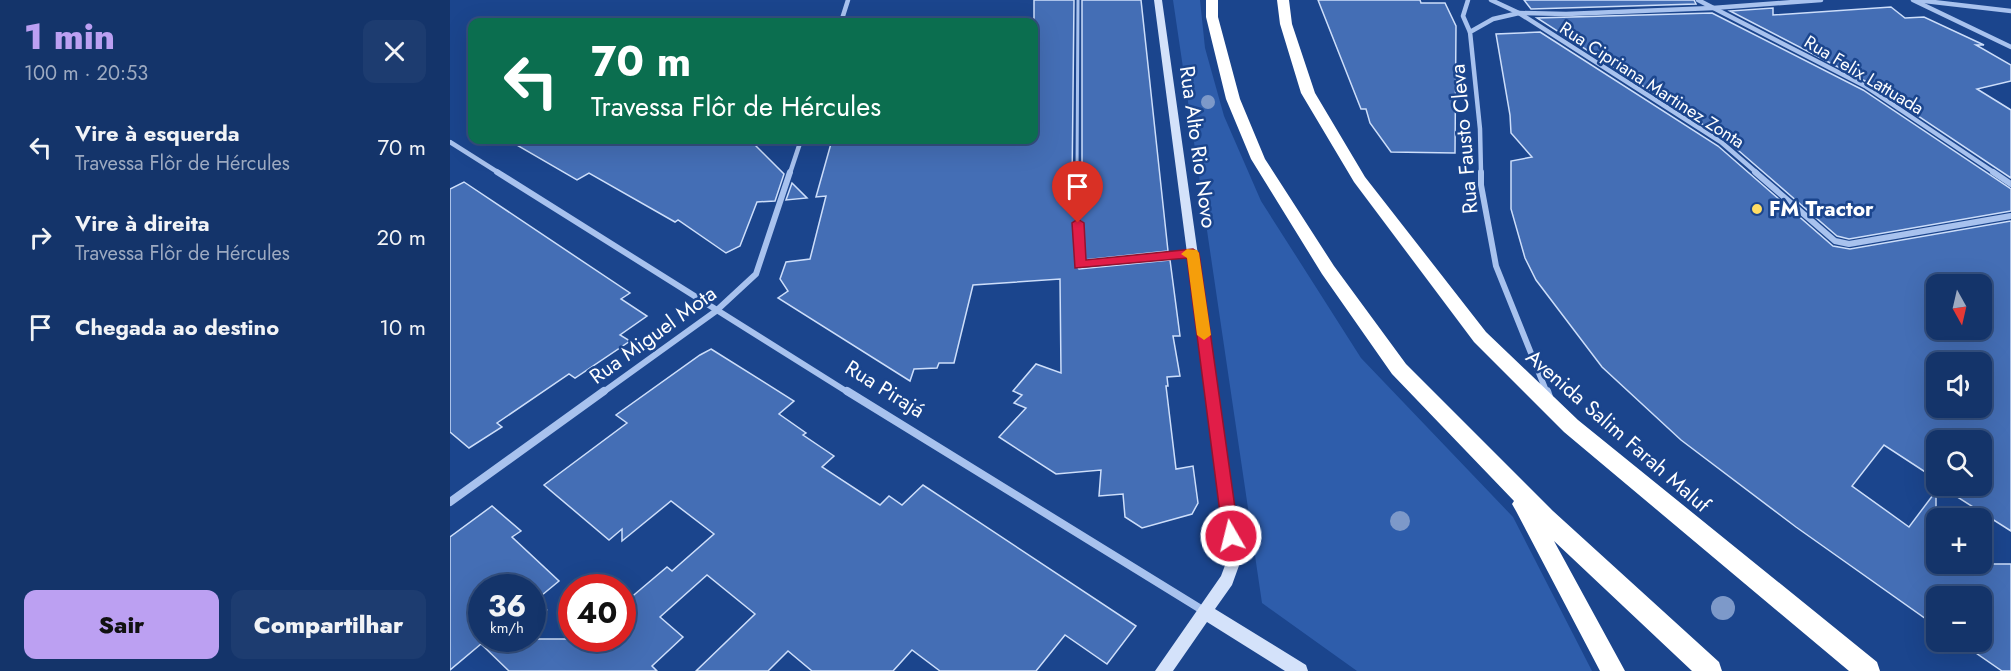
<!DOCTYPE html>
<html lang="pt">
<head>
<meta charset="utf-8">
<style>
	body { margin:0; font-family:Jost,sans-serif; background:#1d3c70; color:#f1f3f6; height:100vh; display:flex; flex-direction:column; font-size:22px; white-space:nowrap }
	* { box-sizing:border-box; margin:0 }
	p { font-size:20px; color:#9daac1 }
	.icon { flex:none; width:33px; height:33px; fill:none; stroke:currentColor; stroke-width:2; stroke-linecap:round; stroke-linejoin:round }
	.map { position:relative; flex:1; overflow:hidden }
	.panel { display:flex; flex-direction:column; background:#14346a; width:450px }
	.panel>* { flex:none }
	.guide { position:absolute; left:18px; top:18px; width:570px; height:126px; border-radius:12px; box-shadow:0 6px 24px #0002,0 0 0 2px #334f7e; background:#0b6e4f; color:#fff; overflow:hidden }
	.needle { width:39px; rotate:172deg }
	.controls { position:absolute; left:1476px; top:274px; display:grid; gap:12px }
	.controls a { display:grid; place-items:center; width:66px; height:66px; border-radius:12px; background:#14346a; box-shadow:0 6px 24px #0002,0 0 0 2px #334f7e; font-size:30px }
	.speed { position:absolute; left:18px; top:574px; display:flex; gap:12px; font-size:30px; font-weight:700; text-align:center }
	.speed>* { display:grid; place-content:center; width:78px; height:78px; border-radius:50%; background:#14346a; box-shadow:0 6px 24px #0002,0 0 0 2px #334f7e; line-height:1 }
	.speed small { font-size:15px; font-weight:400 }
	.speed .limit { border:9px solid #d22; background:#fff; color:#111 }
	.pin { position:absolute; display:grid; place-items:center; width:51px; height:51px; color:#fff; margin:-62px -26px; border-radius:50% 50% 50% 0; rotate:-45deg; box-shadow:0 0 6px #0007 }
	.pin .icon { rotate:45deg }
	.me { position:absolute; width:66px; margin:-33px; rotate:352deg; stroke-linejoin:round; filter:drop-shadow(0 0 4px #0008) }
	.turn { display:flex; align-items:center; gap:21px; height:126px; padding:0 24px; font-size:27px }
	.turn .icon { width:78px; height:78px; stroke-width:2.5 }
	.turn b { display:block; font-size:42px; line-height:51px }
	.round { display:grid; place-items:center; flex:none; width:63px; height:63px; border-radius:12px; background:#1d3c70 }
	.summary { display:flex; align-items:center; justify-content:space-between; height:102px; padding:0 24px }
	h1 { font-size:36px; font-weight:800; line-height:45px; color:#bca0f2 }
	.primary-button { display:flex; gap:12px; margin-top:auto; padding:12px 24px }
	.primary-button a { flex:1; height:69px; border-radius:12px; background:#bca0f2; color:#111; font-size:24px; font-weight:800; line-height:69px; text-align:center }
	.primary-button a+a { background:#1d3c70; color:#f1f3f6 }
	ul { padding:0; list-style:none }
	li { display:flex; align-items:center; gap:18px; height:90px; padding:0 24px }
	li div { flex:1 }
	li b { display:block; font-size:22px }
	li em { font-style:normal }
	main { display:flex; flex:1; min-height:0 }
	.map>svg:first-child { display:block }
	.green { fill:#2e5dab }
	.building { fill:#446eb5; stroke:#cddefa; stroke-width:1.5; fill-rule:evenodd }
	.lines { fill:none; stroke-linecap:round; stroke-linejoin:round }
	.lane-far1 { stroke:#a8c2ee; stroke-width:3 }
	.lane { stroke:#a8c2ee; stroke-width:4.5 }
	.street-far2 { stroke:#a8c2ee; stroke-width:4.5 }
	.street-far1 { stroke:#a8c2ee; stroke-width:6 }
	.street { stroke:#a8c2ee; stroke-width:8 }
	.secondary { fill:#d4e2fa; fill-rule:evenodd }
	.highway { fill:#fff; fill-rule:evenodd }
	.tree { fill:#7d99c9 }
	.route { fill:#e11d48; stroke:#92132f; stroke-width:1.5 }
	.slow { fill:#f59e0b }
	.poi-dot { fill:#ffdd64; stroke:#1b458d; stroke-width:2 }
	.labels { text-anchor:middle; stroke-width:5; stroke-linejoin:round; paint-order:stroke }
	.far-street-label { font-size:18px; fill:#fff; stroke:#1b458d }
	.street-label { font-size:21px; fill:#fff; stroke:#1b458d }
	.poi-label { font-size:21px; font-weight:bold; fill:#fff; stroke:#1b458d; text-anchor:start }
</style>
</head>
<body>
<main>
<section class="panel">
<div class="summary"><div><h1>1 min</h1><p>100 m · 20:53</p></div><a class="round"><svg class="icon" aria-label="close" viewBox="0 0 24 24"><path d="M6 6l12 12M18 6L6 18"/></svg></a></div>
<ul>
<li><svg class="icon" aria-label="left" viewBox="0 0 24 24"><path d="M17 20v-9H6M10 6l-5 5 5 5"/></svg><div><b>Vire à esquerda</b><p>Travessa Flôr de Hércules</p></div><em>70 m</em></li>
<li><svg class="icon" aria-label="right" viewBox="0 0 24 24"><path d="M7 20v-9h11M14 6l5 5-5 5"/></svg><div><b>Vire à direita</b><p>Travessa Flôr de Hércules</p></div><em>20 m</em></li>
<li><svg class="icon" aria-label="arrive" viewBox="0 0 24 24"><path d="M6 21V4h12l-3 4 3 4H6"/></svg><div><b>Chegada ao destino</b></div><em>10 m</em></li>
</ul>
<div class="primary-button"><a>Sair</a><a>Compartilhar</a></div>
</section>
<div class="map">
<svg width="1561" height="671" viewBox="0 0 1561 671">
	<rect width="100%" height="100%" fill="#1b458d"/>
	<path class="green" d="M723 0H750L755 48 774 116 811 201 911 358 1063 517 1142 671H907L812 603Z"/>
	<g class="building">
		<path d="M584 0H624L622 187 626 191 632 187V0H691L718 251 634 260 632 222 627 219 624 223 626 265 629 269 720 260 730 336H723L730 376 717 377 718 386H716L726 469 743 466 748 503 742 514 692 528 675 517 673 494 649 496 651 470 606 474 549 437 576 408 564 403 572 395 563 391 586 364 611 373 610 279 523 285 504 363H489L487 368 464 369 460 381 328 298 338 291 330 279 336 262 360 259 376 196 366 197 382 140H584Z"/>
		<path d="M868 0H970L971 3H995L1006 26 1005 153 941 152 920 123 916 109H911Z"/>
		<path d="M1074 0H1244L1246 4 1081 9Z"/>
		<path d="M1441 7 1455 18 1474 17 1534 45H1526L1561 65V81L1527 89 1561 110V178L1417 82 1280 11 1323 8V15Z"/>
		<path d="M1262 13 1413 90 1561 189V211L1399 239 1387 236 1274 138 1087 18Z"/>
		<path d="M1090 32 1268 146 1383 246 1400 249 1561 221V531L1490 486H1532V441H1486V479L1434 445 1402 486 1459 527 1486 491V564H1561V671H1552L1510 642H1532V597H1486V626L1346 527 1231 440 1152 367 1086 280 1075 258 1061 209V161L1082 157 1061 133 1060 115 1046 34ZM1486 285H1532V330H1486ZM1486 363H1532V408H1486Z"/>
		<path d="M58 140H300L334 174 325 201 307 202 290 246 276 253 228 220 225 222 139 173 127 180Z"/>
		<path d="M14 182 180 293 171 299 197 316 170 335 180 341 125 378 119 374 47 423 52 427 19 448 0 432V189Z"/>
		<path d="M342 183 357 198 336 200Z"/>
		<path d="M261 349 344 401 329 414 356 433 353 435 384 456 372 467 430 505 439 496 452 505 473 485 686 626 657 664 615 635 586 671H490L462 650 443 671H362L338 651 318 671H246L305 614 257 575 210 617 233 637 202 666 207 671H59L31 644 0 670V537L42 506 71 531 62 537 109 581 86 600 97 610 82 622V588H32V639H172V605L217 567 222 571 264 534 221 501 172 541V529L159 540 94 485 177 423 166 415 250 355Z"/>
	</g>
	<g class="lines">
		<path class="lane-far1" d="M627 173 628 0"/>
		<g class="lane">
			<path d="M627 187V172"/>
			<path d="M628 223 630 265 743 253"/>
		</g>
		<g class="street-far2">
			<path d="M1018 0 1013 16 1020 32"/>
			<path d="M1041 0 1069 13 1271 142 1307 173"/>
			<path d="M1248 0 1415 86 1545 173"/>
			<path d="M1463 0 1561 47"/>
			<path d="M1466 0 1561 11"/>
			<path d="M391 22 398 0"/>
			<path d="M0 142 49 173"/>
			<path d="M340 173 351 140"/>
			<path d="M1031 173 1030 129 1020 32 1043 19 1069 13 1116 14 1263 8 1371 0"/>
		</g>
		<g class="street-far1">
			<path d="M47 172 399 393"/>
			<path d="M1031 172V185L1046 266 1097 393"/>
			<path d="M1305 172 1385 241 1399 244 1561 216"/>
			<path d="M1543 172 1561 184"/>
			<path d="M152 393 266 311 306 274 340 172"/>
		</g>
		<g class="street">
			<path d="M397 391 754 611"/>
			<path d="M1097 391 1099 397"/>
			<path d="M0 502 154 391"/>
		</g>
		<path class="secondary" d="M704 0H712L791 560 782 585 765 609 856 665 858 671H835L757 622 723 671H705L771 576 777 560Z"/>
		<g class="highway">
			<path d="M756 0H768V17L790 99 815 159 884 266 956 364 1103 511 1269 662 1272 671H1242L1104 541 1175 671H1150L1066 511 1062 504 1064 501 942 374 872 274 801 159 776 99 756 17Z"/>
			<path d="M827 0H839L842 24 865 93 915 177 1036 332 1128 420 1427 662 1430 671H1399L1114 432 1024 342 904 182 851 93 830 24Z"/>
		</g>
	</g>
	<g class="tree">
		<circle cx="758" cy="102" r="7"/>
		<circle cx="950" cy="521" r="10"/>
		<circle cx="1273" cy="608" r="12"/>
	</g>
	<path class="route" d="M628 219 634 223 636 260 743 249 749 253 789 536 787 541 781 544 775 541 773 536 737 258 625 268 622 223Z"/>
	<path class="slow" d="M737 249 747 250 749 253 761 335 754 340 747 335 737 258 731 254Z"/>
	<circle class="poi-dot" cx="1307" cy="209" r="6"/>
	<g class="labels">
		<g class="far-street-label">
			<text transform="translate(1414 75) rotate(31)" y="6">Rua Felix Lattuada</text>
			<text transform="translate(1202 85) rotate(33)" y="6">Rua Cipriana Martinez Zonta</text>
		</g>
		<g class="street-label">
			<text transform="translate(1014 139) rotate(-95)" y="7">Rua Fausto Cleva</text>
			<text transform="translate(748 147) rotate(82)" y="7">Rua Alto Rio Novo</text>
			<text transform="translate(203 335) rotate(-36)" y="7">Rua Miguel Mota</text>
			<text transform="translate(435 389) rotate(32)" y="7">Rua Pirajá</text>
			<text transform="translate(1168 431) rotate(41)" y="7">Avenida Salim Farah Maluf</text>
		</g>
		<g class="poi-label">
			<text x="1319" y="216">FM Tractor</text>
		</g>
	</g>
</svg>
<div class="controls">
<a><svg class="needle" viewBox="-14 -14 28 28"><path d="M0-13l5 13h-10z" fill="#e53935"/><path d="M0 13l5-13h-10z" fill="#9daac1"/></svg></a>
<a><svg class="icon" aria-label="sound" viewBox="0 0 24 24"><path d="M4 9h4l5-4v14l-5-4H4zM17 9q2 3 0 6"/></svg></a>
<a><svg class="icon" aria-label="search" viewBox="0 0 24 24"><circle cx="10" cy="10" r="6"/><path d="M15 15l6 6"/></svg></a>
<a>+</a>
<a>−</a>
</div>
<div class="speed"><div>36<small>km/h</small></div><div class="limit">40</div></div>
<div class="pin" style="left:628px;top:223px;background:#d93025"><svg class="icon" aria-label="arrive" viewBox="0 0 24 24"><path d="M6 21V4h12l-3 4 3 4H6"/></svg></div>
<svg class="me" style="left:781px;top:536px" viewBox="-20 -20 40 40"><circle r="17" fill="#e11d48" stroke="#fff" stroke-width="3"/><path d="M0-11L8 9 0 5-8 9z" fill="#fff"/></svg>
<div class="guide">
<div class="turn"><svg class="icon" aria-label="left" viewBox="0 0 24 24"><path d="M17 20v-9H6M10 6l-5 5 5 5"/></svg><div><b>70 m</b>Travessa Flôr de Hércules</div></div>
</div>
</div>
</main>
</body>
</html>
